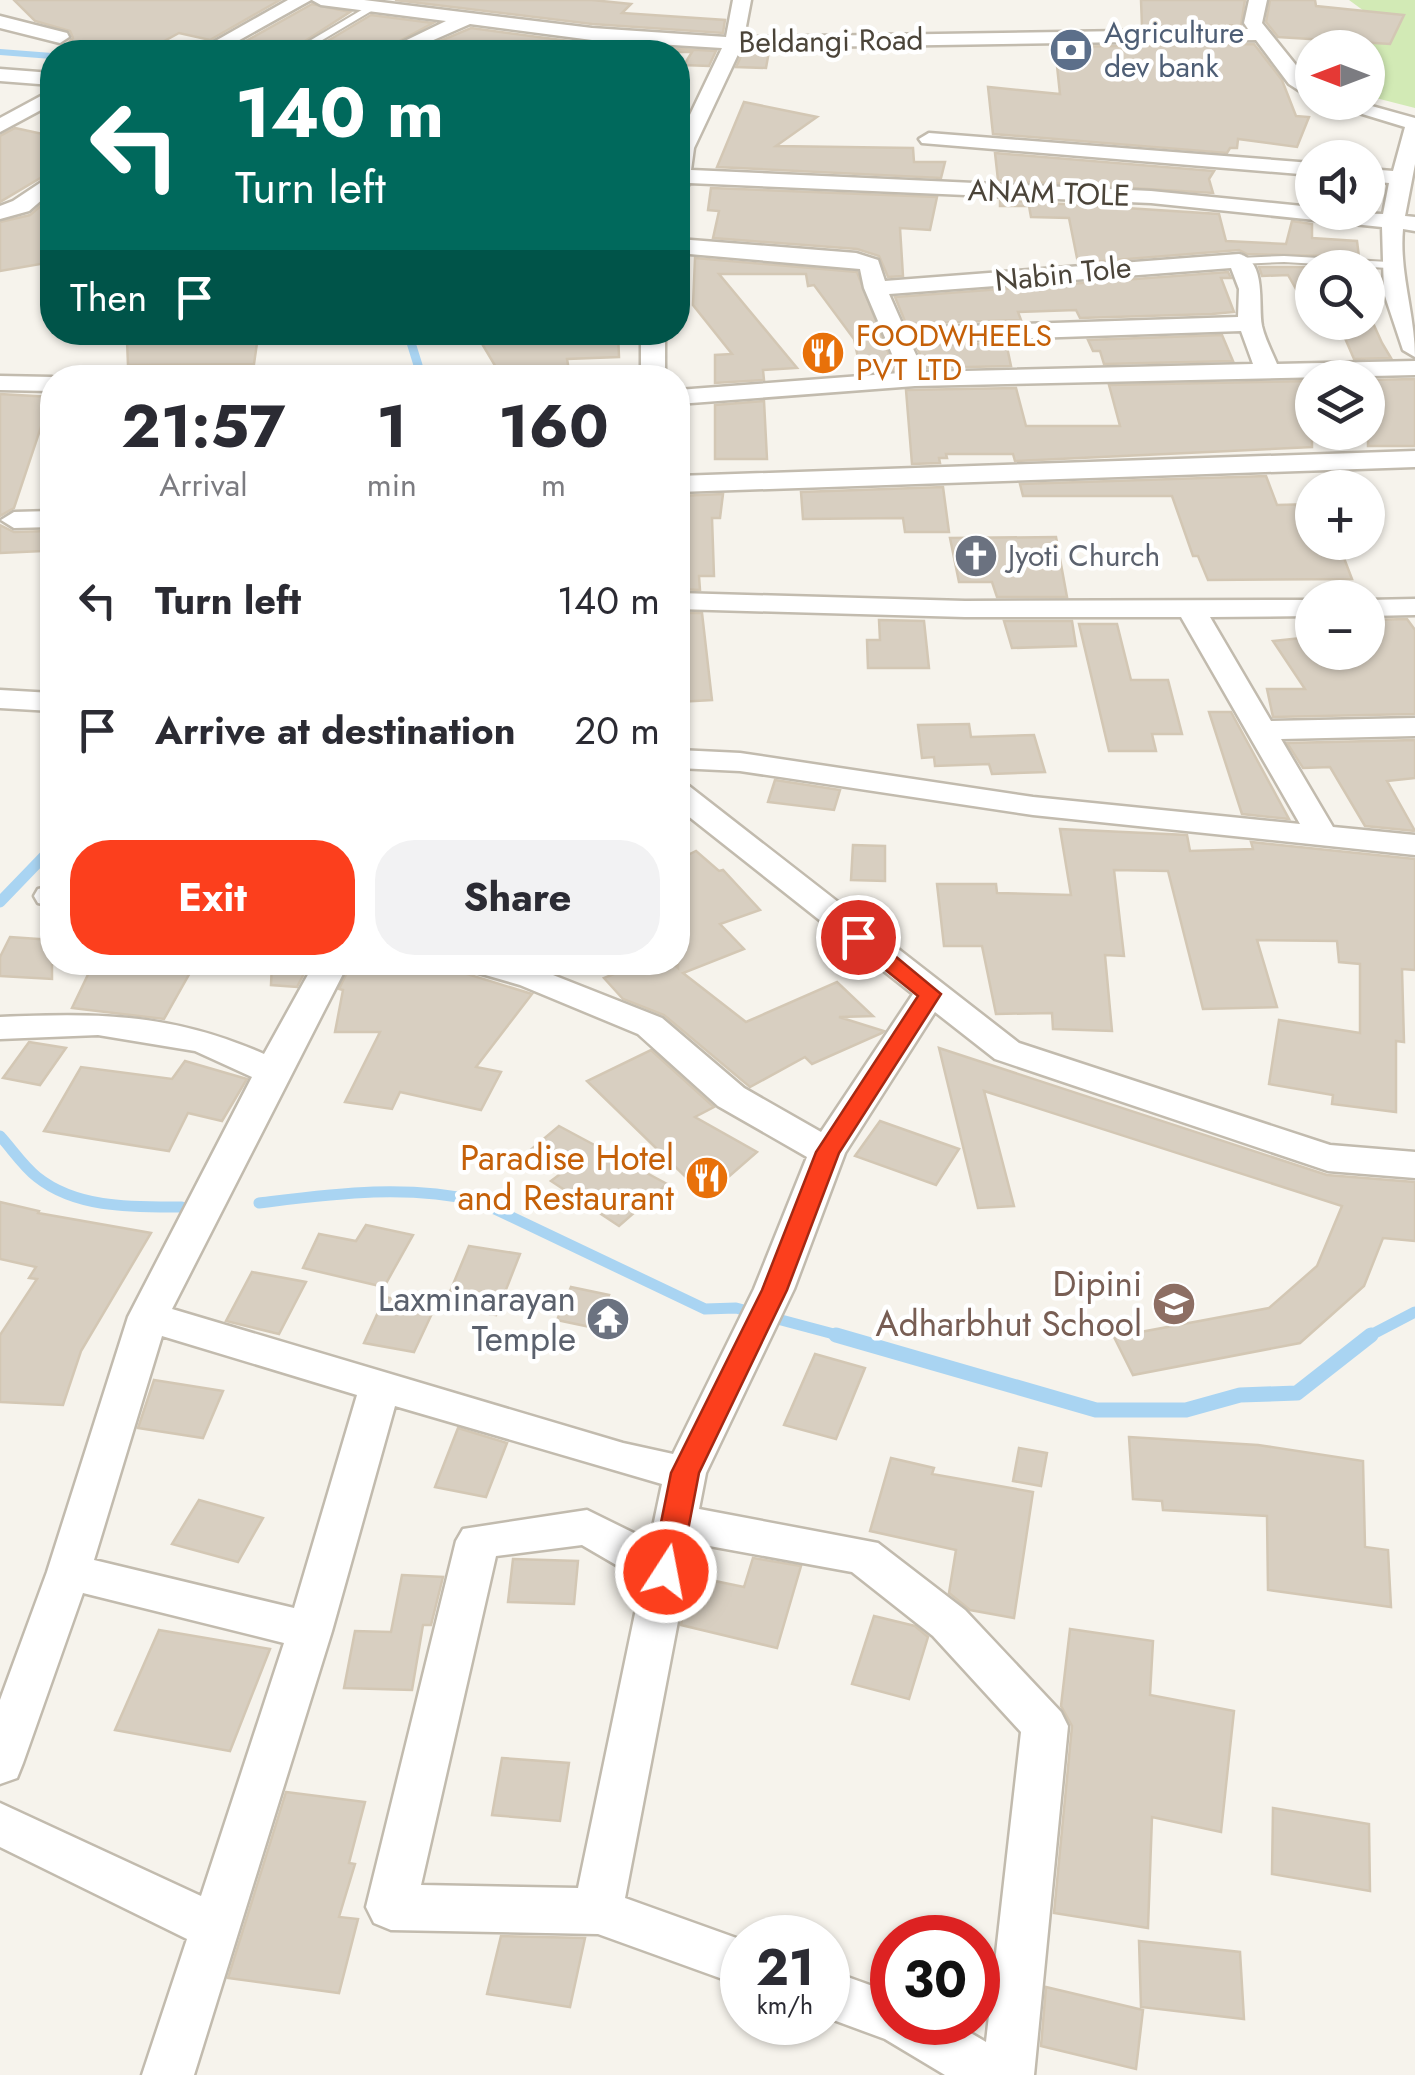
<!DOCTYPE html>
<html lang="en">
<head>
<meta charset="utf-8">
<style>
	body { margin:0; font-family:Jost,sans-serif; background:#f2f2f3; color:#2b2b33; height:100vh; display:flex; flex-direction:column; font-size:38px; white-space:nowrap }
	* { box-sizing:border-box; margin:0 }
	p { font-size:32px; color:#7c7c81 }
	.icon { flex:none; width:55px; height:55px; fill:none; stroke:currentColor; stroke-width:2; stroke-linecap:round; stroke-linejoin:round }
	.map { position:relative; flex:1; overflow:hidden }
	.drawer { position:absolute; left:40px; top:365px; width:650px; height:610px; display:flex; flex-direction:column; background:#fff; border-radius:40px; box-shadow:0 2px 8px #0004 }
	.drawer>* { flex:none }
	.top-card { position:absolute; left:40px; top:40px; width:650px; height:305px; border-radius:40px; box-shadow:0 2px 8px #0004; background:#00695c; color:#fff; overflow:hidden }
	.needle { width:65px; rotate:270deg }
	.controls { position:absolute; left:1295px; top:30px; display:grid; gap:20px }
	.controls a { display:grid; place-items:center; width:90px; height:90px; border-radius:50%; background:#fff; box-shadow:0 2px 8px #0004; font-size:50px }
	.speed { position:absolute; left:720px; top:1915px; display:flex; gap:20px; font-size:50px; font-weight:700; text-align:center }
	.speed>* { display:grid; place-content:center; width:130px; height:130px; border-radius:50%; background:#fff; box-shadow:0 2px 8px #0004; line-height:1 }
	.speed small { font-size:25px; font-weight:400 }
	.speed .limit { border:15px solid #d22; background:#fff; color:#111 }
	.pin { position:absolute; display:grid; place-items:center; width:85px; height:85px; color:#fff; margin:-42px; border:5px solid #fff; border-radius:50%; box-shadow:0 2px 10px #0007 }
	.me { position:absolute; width:110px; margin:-55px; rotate:11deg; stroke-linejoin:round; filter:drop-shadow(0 0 8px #0008) }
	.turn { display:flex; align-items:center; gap:35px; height:210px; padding:0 30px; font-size:45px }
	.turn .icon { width:130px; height:130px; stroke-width:2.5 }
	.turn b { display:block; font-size:70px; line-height:85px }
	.then { display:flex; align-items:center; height:95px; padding:0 30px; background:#0003; gap:20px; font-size:38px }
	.eta { display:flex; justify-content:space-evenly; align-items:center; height:170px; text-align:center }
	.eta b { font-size:60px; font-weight:700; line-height:70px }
	.cta { display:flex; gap:20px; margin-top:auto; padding:20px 30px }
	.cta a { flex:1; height:115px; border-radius:40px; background:#fc3f1d; color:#fff; font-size:40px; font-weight:700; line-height:115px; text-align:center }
	.cta a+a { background:#f2f2f3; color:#2b2b33 }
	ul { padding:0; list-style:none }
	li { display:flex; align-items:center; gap:30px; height:130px; padding:0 30px }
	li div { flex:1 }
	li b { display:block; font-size:38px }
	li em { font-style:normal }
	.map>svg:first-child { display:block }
	.green { fill:#d2eab5 }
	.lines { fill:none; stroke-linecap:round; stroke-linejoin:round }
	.stream-far3 { stroke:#a9d4f2; stroke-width:6 }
	.stream-far2 { stroke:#a9d4f2; stroke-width:9 }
	.stream-far1 { stroke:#a9d4f2; stroke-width:11 }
	.stream { stroke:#a9d4f2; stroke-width:15 }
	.building { fill:#d8cfc1; stroke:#d3c7b4; stroke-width:2.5 }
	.lane-casing { stroke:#c2bbae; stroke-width:4 }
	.street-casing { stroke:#c2bbae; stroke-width:5 }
	.lane { fill:#fff; fill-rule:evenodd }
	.street { fill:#fff; fill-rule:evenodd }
	.route { fill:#fc3f1d; stroke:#a42913; stroke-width:2.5 }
	.labels { text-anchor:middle; stroke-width:9; stroke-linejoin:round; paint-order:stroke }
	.far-service-label { font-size:30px; fill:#4e5e75; stroke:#fff; text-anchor:start }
	.far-street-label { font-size:30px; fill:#4b4439; stroke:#fff }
	.far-food-label { font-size:30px; fill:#c56008; stroke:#fff; text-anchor:start }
	.far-worship-label { font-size:30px; fill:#5b616d; stroke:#fff; text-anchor:start }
	.food-label { font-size:35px; fill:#c56008; stroke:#fff; text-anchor:end }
	.education-label { font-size:35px; fill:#785e54; stroke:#fff; text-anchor:end }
	.worship-label { font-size:35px; fill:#5b616d; stroke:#fff; text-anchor:end }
</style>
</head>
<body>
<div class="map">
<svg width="1415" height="2075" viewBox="0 0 1415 2075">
	<rect width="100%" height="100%" fill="#f6f3ec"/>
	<path class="green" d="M1349 0H1415V108L1368 96V48L1360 47V39L1375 19Z"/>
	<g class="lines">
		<path class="stream-far3" d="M0 52 52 56"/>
		<path class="stream-far2" d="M408 333 422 378"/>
		<g class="stream-far1">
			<path d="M0 902 52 848"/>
			<path d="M0 1136C12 1149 23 1166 37 1177 77 1209 134 1207 182 1207"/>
			<path d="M259 1203C333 1194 404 1184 478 1201L705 1309 736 1308 845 1337"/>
			<path d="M1367 1337 1415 1312"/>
		</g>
		<path class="stream" d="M836 1335 1096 1410H1186L1240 1395 1297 1393 1371 1335"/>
	</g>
	<g class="building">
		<path d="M14 0H280L210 40 179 33 144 52 63 48 73 38 70 31 35 21Z"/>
		<path d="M395 0H592L631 4 622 13 725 20 723 33 592 24Z"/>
		<path d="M1141 0H1245L1241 25 1142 27Z"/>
		<path d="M1270 0H1315L1316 6 1404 15 1390 44 1278 37 1266 22Z"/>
		<path d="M312 4 350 12 288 52 237 46Z"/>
		<path d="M371 15 433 23 379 52H309Z"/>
		<path d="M471 28 592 44 716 51 709 66 684 65 692 52H414Z"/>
		<path d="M1254 44 1282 80 1296 116 1309 117 1297 147 1238 139 1237 148H1230L1227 153 993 134 988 87 1060 94 1055 47Z"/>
		<path d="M769 51 766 68 736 67 743 52Z"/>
		<path d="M744 102 817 117 776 146 913 148 914 162H945L941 178 717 167Z"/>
		<path d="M15 128 52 136V171L0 202V136Z"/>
		<path d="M995 153 1214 171 1209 179 1213 193 998 180Z"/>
		<path d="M711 188 937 197 930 230 900 228 903 276 888 277 879 256 857 249 713 238 719 211 708 210Z"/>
		<path d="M52 196V262L0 271V222L30 215Z"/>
		<path d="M1000 200 1219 214 1226 241 1286 244 1292 221 1312 224V238L1357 241 1359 257 1247 254 1239 250 1078 263 1069 218 1031 217 1029 206H1000Z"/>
		<path d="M695 258 857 272 895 370 861 372 854 339 814 285 808 286 806 274H719L797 368 763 370 764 380 715 383V355L732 354 693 305Z"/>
		<path d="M1259 267H1312V317L1288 275 1262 276Z"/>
		<path d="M1228 272 1231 278H1221L1234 312 1212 314 1080 318 1076 310 1018 312 1021 320 906 324 895 297Z"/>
		<path d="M1368 312 1382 343 1391 358 1354 359 1338 322H1368Z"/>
		<path d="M139 332H193L192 338 258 336 254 364 128 365 127 340 136 339Z"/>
		<path d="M475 332H618L619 357 567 359 569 370 521 373 520 368 497 369Z"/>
		<path d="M1222 335 1233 361 1104 364 1100 351H1093L1088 340Z"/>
		<path d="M1028 342 1030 347H1007L1011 366 926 368 916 346Z"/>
		<path d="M1415 379V446H1368V380Z"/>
		<path d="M1312 381V447L1015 461 1013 454H946L947 458H939L940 463 912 464 906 390 1016 388 1026 426H1120L1109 385Z"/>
		<path d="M0 394 51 397 14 508 0 516Z"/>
		<path d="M764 401 767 459H715V405Z"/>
		<path d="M1266 476 1277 505 1312 504V545H1339L1352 579 1208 580 1198 556H1193L1172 496H1023L1020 484Z"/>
		<path d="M943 487 949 532H905L903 518 803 519 801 492Z"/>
		<path d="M723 494 720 518H712L714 576H699L700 590 678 589V496Z"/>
		<path d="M0 525 14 532 47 531 42 551 0 553Z"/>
		<path d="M1056 537 1067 597H997L992 582H959L950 538Z"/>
		<path d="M678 613H702L712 700 678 702Z"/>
		<path d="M1407 619 1415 630V714L1273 717 1267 689H1305L1273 641 1312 637V652H1368V620Z"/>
		<path d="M879 620 924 621 929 668H868L867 640H880Z"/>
		<path d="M1004 621H1072L1076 646 1012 648Z"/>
		<path d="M1079 624H1117L1131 680H1168L1182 734H1152L1156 751H1109Z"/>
		<path d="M1209 712H1231L1289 819 1242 814Z"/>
		<path d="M969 724 971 737 1034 735 1045 772 992 774 989 764 935 766 934 757 922 758 918 725Z"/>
		<path d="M1415 740V778L1387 781 1415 831 1365 826 1330 767 1303 768 1287 743Z"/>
		<path d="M775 780 840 790 834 810 768 802Z"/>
		<path d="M1060 829 1187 835 1190 851 1253 849 1251 842 1415 859V970L1402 969 1404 1042 1396 1041V1112L1332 1104 1333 1095 1269 1084 1279 1020 1360 1033V964L1339 962 1337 941 1257 940 1277 1007 1203 1009 1168 871 1114 870 1124 956 1105 955 1112 1031 1053 1029 1052 1013 996 1014 982 946H944L937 884H996L997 893 1071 895Z"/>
		<path d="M853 845 885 846V881L851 880Z"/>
		<path d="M696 851 719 871 723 870 760 910 720 924 744 949 683 973 746 1022 837 982 873 1016 839 1017 884 1031 882 1033 812 1064 805 1057 750 1087 664 1015 623 999 604 978 643 962H671L678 968V860Z"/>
		<path d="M10 937 52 940V979L0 976V957Z"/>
		<path d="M94 962H196L164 1019 72 1008Z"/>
		<path d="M272 962H310L297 987 271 985Z"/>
		<path d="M352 962H460L467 974 532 994 476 1067 501 1072 481 1110 400 1092 392 1109 345 1102 380 1032H335L343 990 339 989Z"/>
		<path d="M29 1042 66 1048 40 1085 3 1078Z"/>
		<path d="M939 1048 1327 1175 1415 1182V1241L1383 1238 1364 1286 1300 1343 1133 1375 1114 1337 1269 1308 1317 1266 1342 1206 984 1091 1014 1206 978 1208Z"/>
		<path d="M651 1050 714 1107 695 1117 757 1152 710 1193 693 1184 587 1081Z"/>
		<path d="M185 1061 247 1079 222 1121 188 1113 169 1151 44 1131 81 1067 172 1079Z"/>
		<path d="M880 1121 959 1149 936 1185 855 1156Z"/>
		<path d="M559 1126 667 1184 619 1226 551 1181 563 1172 528 1152Z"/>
		<path d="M0 1202 39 1211 38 1213 151 1233 81 1351 63 1405 0 1402V1335L37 1279 29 1278 36 1267 0 1259Z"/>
		<path d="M366 1225 413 1235 384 1287 303 1268 319 1234 356 1241Z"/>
		<path d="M469 1246 520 1254 496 1315 444 1306Z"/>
		<path d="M252 1272 306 1282 279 1334 226 1321Z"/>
		<path d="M571 1287 609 1295 595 1328 557 1320Z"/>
		<path d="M385 1297 435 1307 414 1352 364 1343Z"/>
		<path d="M815 1354 865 1368 836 1439 784 1425Z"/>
		<path d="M154 1380 223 1391 203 1438 138 1428Z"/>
		<path d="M458 1428 507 1443 486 1497 435 1487Z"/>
		<path d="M1129 1437 1258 1445 1363 1461 1365 1547 1388 1550 1391 1607 1268 1590 1267 1516 1163 1510 1162 1501 1133 1499Z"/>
		<path d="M1019 1448 1047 1453 1041 1486 1013 1481Z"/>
		<path d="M891 1458 934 1468 932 1474 1033 1492 1014 1618 970 1610 949 1593 956 1550 870 1531Z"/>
		<path d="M199 1500 263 1518 238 1562 172 1544Z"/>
		<path d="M753 1558 801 1566 777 1648 681 1625 691 1576 744 1587Z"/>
		<path d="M513 1559 578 1561 574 1604 508 1602Z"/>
		<path d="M402 1575 443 1577 431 1625H423L412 1690 344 1688 355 1631 391 1632Z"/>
		<path d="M874 1616 915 1626 928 1637 909 1699 852 1684Z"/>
		<path d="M1070 1629 1153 1641 1150 1695 1234 1711 1221 1832 1152 1817 1148 1928 1054 1913 1072 1726 1061 1706Z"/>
		<path d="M159 1630 270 1649 230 1751 115 1730Z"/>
		<path d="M502 1758 569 1763 560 1821 492 1815Z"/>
		<path d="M286 1792 365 1802 349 1863 355 1864 339 1917 358 1919 339 1993 228 1978Z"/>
		<path d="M1273 1808 1369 1824 1370 1891 1272 1874Z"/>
		<path d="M501 1936 585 1938 570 2007 487 1994Z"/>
		<path d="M1139 1941 1240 1952 1244 2019 1141 2007Z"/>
		<path d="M1046 1987 1143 2010 1136 2069 1041 2046Z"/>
	</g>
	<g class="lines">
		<g class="lane-casing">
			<g id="lane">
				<path d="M370 5 378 7 302 52H291Z"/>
				<path d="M1284 256 1388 262 1394 265 1388 268 1284 262 1239 264 1233 261 1239 258Z"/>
			</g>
		</g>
		<g class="street-casing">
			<g id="street">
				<path d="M288 0H311L218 52H196Z"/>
				<path d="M312 0H364L592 28 726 37 733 0H751L744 37 1248 29 1244 23 1249 0H1267L1262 23 1312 85V99L1289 84 1256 40 741 48 694 148 691 170 1151 191 1312 207V212L1383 214 1389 183 1368 181V169L1393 171 1405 127 1323 102H1357L1415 118V164L1405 216 1415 217V231L1403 229C1399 273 1415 314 1415 357L1403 350 1384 293 1382 227 1151 203 689 183 685 193 678 195V140L722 48 592 40 470 24 406 52H382L446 21 321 5Z"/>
				<path d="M0 16 67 33 69 37 60 43 0 28Z"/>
				<path d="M0 69 52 73V85L0 81Z"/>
				<path d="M52 90V104L0 132V118Z"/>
				<path d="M929 133 1312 163V175L922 143 919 139Z"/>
				<path d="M52 175V191L29 211 0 219V206L13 201Z"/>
				<path d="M678 239 856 253 878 260 885 281 1239 254C1267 261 1258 305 1262 326 1265 339 1272 352 1277 364L1415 361V375L915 386 678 404V390L900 373 864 288 860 269 678 253ZM1231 268 1239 289 1238 317 904 328 889 294ZM1241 331 1253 364 924 372 910 342Z"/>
				<rect x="641" y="332" width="24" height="46"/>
				<path d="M0 376 52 377 55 378 52 391 0 390Z"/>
				<path d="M1415 451V467L678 492V476Z"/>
				<path d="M52 511V527L14 528 1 520 14 512Z"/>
				<path d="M678 593 965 601 1312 600V616L1210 617 1271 721 1415 718V736L1281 739 1333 827 1415 835V855L1033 815 740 771 678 768V750L740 753 1033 797 1300 824 1181 617H965L678 609Z"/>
				<path d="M1415 599V615L1368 616V600Z"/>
				<path d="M0 690 52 693V711L0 708Z"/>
				<path d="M678 784 689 786 1019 1043 1330 1145 1415 1152V1178L1328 1171 995 1059 935 1012 845 1153 794 1289 706 1473 699 1509 878 1543 965 1610 1061 1712 1068 1726 1034 2075H945L885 2039 828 2018V1970L892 1993V2022H952L986 2042 1021 1732 933 1636 852 1572 693 1543 625 1898 742 1940V1986L598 1934 391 1930 374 1923 366 1907 456 1541 463 1529 587 1510 650 1541 662 1484 395 1406 332 1631 194 2075H142L187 1939 0 1847V1803L201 1896 284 1643 83 1593 23 1763 17 1778 0 1784V1700L47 1572 128 1317 252 1077 195 1051 98 1035 0 1039V1017C100 1013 171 1013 264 1054L315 962H349L172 1309 623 1443 673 1454 754 1289 807 1157 718 1106 638 1034 520 985 468 970 463 962H520L662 1018 744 1088 821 1132 913 994 678 808ZM162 1336 357 1395 294 1608 94 1560ZM582 1545 642 1580 578 1888 421 1885 496 1556Z"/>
				<path d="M52 886V906L38 903 34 896 38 889Z"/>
			</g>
		</g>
		<use href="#lane" class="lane"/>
		<use href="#street" class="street"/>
	</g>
	<path class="route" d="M858 930 866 932 941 994 839 1153 787 1290 699 1473 680 1572 676 1580 666 1584 655 1580 651 1572 671 1473 762 1290 816 1152 918 996 851 942 847 937 851 932Z"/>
	<defs>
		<g id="bank-disc" transform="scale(2.25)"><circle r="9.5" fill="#5c6f8a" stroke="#fff"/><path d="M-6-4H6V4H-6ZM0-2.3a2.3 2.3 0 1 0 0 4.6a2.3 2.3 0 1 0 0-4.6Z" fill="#fff"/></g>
		<g id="restaurant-disc" transform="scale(2.25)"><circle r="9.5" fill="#e8710a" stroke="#fff"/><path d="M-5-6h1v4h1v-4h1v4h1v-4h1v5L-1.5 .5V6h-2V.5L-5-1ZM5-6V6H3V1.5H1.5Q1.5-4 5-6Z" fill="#fff"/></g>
		<g id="church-disc" transform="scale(2.25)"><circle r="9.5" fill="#6b7280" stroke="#fff"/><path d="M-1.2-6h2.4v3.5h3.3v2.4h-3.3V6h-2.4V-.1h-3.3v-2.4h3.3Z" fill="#fff"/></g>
		<g id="school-disc" transform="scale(2.25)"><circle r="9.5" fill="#8d6e63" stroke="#fff"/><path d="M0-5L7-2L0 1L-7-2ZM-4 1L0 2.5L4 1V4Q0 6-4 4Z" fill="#fff"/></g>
		<g id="temple-disc" transform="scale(2.25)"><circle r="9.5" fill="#6b7280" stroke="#fff"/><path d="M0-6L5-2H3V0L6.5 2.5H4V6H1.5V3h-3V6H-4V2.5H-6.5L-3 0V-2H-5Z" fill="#fff"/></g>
	</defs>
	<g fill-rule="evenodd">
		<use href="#bank-disc" x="1071" y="50"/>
		<use href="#restaurant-disc" x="823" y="353"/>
		<use href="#church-disc" x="976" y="556"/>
		<use href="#restaurant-disc" x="707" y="1178"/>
		<use href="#school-disc" x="1174" y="1304"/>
		<use href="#temple-disc" x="608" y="1319"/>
	</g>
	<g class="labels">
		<g class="far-service-label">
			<text x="1104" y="43">Agriculture<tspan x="1104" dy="34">dev bank</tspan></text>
		</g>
		<g class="far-street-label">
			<text transform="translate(831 41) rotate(-1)" y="10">Beldangi Road</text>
			<text transform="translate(1049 193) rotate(2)" y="10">ANAM TOLE</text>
			<text transform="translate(1063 274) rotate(-6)" y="10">Nabin Tole</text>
		</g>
		<g class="far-food-label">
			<text x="856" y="346">FOODWHEELS<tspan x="856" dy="34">PVT LTD</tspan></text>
		</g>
		<g class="far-worship-label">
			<text x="1008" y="566">Jyoti Church</text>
		</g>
		<g class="food-label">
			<text x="674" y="1170">Paradise Hotel<tspan x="674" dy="40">and Restaurant</tspan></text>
		</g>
		<g class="education-label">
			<text x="1142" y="1296">Dipini<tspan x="1142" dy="40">Adharbhut School</tspan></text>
		</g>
		<g class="worship-label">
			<text x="576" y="1311">Laxminarayan<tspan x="576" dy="40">Temple</tspan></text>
		</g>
	</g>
</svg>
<div class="controls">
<a><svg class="needle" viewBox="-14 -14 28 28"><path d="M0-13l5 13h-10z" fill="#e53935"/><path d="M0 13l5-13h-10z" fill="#7c7c81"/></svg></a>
<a><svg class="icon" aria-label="sound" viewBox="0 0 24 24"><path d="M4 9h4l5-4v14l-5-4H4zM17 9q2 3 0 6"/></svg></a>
<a><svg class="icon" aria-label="search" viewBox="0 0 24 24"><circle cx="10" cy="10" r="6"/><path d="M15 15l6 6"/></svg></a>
<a><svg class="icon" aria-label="layers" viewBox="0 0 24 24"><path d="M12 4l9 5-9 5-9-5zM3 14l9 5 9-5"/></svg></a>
<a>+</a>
<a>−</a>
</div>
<div class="speed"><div>21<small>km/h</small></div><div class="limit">30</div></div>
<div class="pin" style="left:858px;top:937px;background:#d93025"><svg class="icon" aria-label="arrive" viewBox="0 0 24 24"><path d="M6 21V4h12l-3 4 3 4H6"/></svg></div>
<svg class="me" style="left:666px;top:1572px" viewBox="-20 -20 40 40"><circle r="17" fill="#fc3f1d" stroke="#fff" stroke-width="3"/><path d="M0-11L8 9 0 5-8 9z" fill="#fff"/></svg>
<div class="top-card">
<div class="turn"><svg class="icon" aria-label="left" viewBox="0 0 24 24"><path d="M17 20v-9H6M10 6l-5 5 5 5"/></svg><div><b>140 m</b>Turn left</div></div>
<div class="then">Then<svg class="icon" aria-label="arrive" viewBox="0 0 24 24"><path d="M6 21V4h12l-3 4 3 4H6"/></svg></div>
</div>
<section class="drawer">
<div class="eta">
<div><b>21:57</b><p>Arrival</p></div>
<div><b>1</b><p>min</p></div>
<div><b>160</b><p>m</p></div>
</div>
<ul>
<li><svg class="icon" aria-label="left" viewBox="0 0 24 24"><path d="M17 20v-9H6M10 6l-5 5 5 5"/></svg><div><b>Turn left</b></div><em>140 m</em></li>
<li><svg class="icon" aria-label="arrive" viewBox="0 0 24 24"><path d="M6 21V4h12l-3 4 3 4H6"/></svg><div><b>Arrive at destination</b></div><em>20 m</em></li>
</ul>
<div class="cta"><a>Exit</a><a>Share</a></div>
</section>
</div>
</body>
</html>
